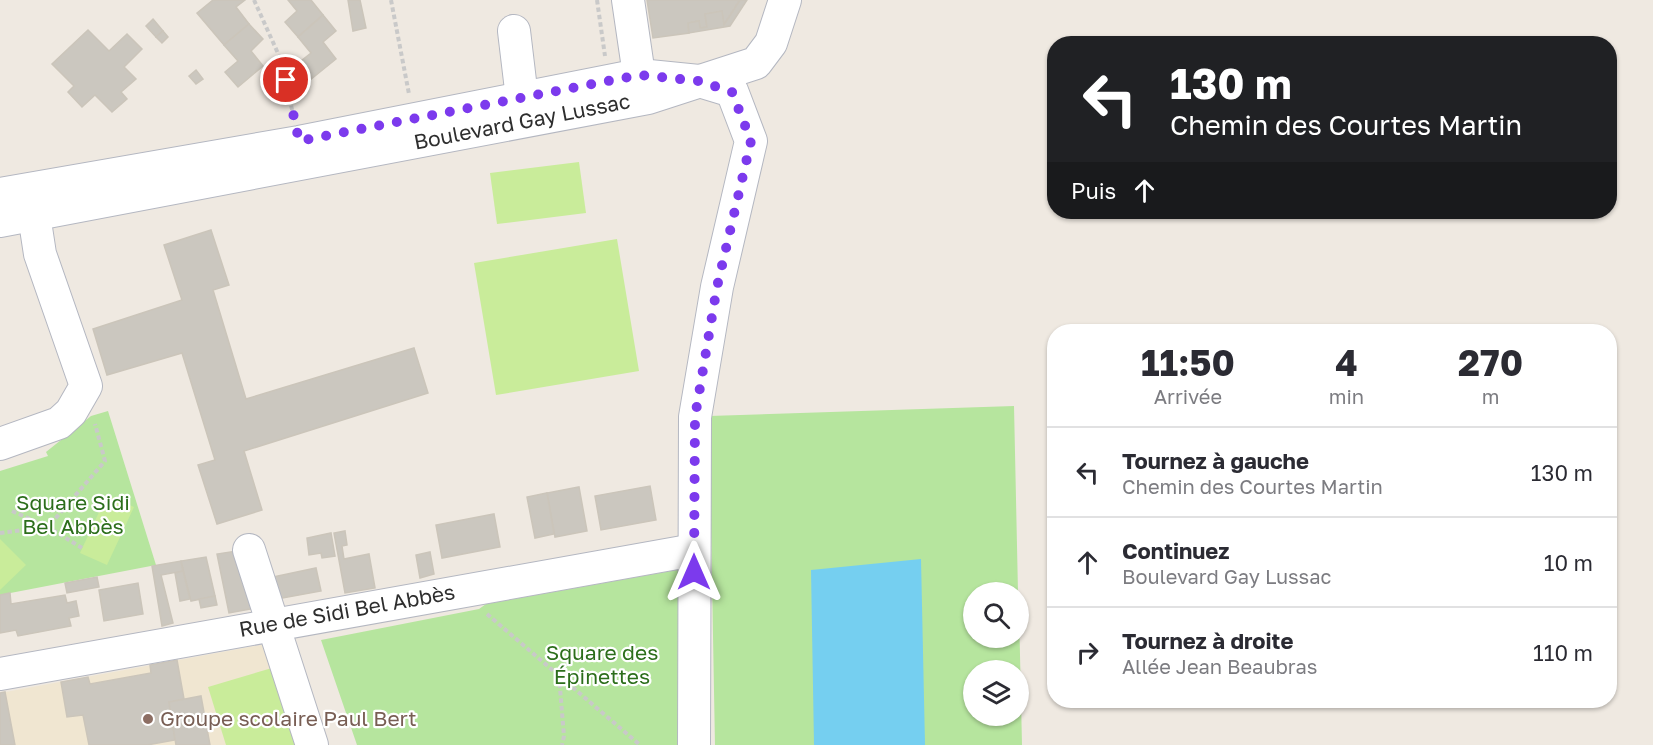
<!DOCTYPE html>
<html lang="fr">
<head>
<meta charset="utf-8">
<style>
	body { margin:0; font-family:"Golos Text",sans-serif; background:#f2f2f3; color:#2b2b33; height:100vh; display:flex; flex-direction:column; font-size:22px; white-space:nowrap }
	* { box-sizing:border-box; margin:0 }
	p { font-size:20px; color:#7c7c81 }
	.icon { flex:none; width:33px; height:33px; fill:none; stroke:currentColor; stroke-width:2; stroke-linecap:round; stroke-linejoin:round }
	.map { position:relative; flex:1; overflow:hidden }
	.details { position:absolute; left:1047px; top:324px; width:570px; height:384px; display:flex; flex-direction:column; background:#fff; border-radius:24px; box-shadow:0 2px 4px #0004 }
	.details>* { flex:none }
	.guide { position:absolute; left:1047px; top:36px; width:570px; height:183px; border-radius:24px; box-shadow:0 2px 4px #0004; background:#202124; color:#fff; overflow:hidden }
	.buttons { position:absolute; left:963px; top:582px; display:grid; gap:12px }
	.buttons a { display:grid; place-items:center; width:66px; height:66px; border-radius:50%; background:#fff; box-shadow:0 2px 4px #0004; font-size:30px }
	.pin { position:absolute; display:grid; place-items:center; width:51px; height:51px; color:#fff; margin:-26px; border:3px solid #fff; border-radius:50%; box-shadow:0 2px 6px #0007 }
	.me { position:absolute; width:66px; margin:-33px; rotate:0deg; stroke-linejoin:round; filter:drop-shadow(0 0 4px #0008) }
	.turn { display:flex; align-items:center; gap:21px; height:126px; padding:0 24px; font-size:27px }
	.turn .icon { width:78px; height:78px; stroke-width:2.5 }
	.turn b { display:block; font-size:42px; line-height:51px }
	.then { display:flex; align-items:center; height:57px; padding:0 24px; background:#0003; gap:12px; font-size:22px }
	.eta { display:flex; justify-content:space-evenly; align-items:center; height:102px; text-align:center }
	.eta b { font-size:36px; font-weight:700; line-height:42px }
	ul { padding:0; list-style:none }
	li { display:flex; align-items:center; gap:18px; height:90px; padding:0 24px; border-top:2px solid #e1e1e2 }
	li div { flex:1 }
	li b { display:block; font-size:22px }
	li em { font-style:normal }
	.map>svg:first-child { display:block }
	.education { fill:#f0e6d1 }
	.green { fill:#b6e59e; fill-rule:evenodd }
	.pitch { fill:#c9ec9a }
	.water { fill:#75cff0 }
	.building { fill:#cbc7bf; stroke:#cbc5ba; stroke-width:1.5 }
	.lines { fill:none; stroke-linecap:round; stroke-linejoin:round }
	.minor-casing { stroke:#b4b7c1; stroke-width:34 }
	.path { stroke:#c9c9c9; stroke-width:4; stroke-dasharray:4.5 3; stroke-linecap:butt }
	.minor { stroke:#fff; stroke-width:32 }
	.route { stroke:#7c3aed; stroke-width:10; stroke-dasharray:0 18 }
	.education-dot { fill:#8d6e63; stroke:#fff; stroke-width:2 }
	.labels { text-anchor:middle; stroke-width:4.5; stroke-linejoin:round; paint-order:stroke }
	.street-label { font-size:21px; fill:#2e2e2e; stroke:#fff }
	.park-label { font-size:21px; fill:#2c6e1b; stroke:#fff }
	.education-label { font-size:21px; fill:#785e54; stroke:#fff; text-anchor:start }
</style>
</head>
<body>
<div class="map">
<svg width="1653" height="745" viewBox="0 0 1653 745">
	<rect width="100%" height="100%" fill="#efe9e1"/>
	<path class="education" d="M271 643 305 745H0V693Z"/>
	<g class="green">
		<path d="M1014 406 1018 592H974V638H1018L1019 610 1022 745H715L709 416ZM974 670H1018V716H974Z"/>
		<path d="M108 411 156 565 0 595V471L48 456 46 452 91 416Z"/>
		<path d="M682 569 683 745H357L321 640 479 609 486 604Z"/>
	</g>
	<g class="pitch">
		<path d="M579 162 586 213 497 224 490 173Z"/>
		<path d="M617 239 639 371 496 395 474 263Z"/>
		<path d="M107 495 134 507 107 565 80 553Z"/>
		<path d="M0 539 26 565 0 590Z"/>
		<path d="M272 668 296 745H226L208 687Z"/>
	</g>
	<path class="water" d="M921 559 925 745H814L811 570Z"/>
	<g class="building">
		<path d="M213 0H245L236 7 249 24 224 45 197 13Z"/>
		<path d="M288 0H311L323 15 298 37 285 22 297 11Z"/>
		<path d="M348 0H360L366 28 353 31Z"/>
		<path d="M647 0H740L724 25 722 11 705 14 707 27 700 28 699 21 688 23 689 33 653 38Z"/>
		<path d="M740 0H747L730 26 689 33 688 23 699 21 700 28 707 27 705 14 722 11 724 25Z"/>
		<path d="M323 15 336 31 323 42 336 59 310 80 297 64 311 53 298 37Z"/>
		<path d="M153 19 163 31 156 37 146 26Z"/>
		<path d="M249 24 263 39 251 51 263 66 238 87 225 72 238 61 224 45Z"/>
		<path d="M88 30 109 51 127 34 142 49 124 67 136 79 121 92 127 99 112 112 95 95 82 107 68 92 74 86 52 64Z"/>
		<path d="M163 31 168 37 162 43 156 37Z"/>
		<path d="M196 70 203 79 196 84 189 76Z"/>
		<path d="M211 230 229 285 213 290 246 399 414 348 428 393 244 451 262 510 217 524 198 465 215 460 182 353 107 375 93 329 182 300 164 245Z"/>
		<path d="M650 486 656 520 601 530 595 496Z"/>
		<path d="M579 487 587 531 555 537 547 493Z"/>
		<path d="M547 493 554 534 535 538 527 497Z"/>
		<path d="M494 514 500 547 442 558 436 525Z"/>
		<path d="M345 531 347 545 342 546 344 559 369 554 375 588 345 593 334 533Z"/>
		<path d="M331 533 335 556 322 558 321 553 309 555 307 538Z"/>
		<path d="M243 550 256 608 229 613 217 554Z"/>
		<path d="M430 552 434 574 420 578 416 555Z"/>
		<path d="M206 557 215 596 191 601 181 561Z"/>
		<path d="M181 561 183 571 161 575 173 623 162 626 152 566Z"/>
		<path d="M316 568 321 591 272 600 268 578Z"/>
		<path d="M183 571 190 599 180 601 175 573Z"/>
		<path d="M97 577 99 587 67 593 65 583Z"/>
		<path d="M138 583 143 614 104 621 99 590Z"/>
		<path d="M10 593 11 604 65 595 67 603 76 601 79 616 69 618 71 626 18 636 16 630 0 633V595Z"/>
		<path d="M215 596 217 605 201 608 199 599Z"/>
		<path d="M177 660 184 699 169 702 175 740 147 745H89L83 715 67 717 61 682 88 677 90 684 151 673 150 665Z"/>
		<path d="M5 692 15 745H0V693Z"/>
		<path d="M201 696 210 745H176L169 702Z"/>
	</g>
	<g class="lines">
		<g class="minor-casing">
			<g id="minor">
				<path d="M628 0 639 75"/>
				<path d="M514 31 522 98"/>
				<path d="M0 194 299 142 639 75 699 81 732 91 751 141 717 287 695 417 694 745"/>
				<path d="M0 221 648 98 756 63 771 43 785 0"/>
				<path d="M0 444 59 423 71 412 86 386 40 254 34 215"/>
				<path d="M249 550 312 745"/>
				<path d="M0 674 694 550"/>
			</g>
		</g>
		<g class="path">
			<path d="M254 0 281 60 293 114"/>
			<path d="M391 0 409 94"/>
			<path d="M597 0 605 56"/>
			<path d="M12 511 48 527 82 548"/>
			<path d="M0 533 48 527 105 461 95 424"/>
			<path d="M487 614 640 745"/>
			<path d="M559 676 564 736 562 745"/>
		</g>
		<use href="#minor" class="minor"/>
	</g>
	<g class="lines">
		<path class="route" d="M286 80 299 141 639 75 699 81 732 92 751 141 717 287 695 417 694 572"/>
	</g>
	<circle class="education-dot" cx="148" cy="719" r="6"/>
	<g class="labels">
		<g class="street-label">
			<text transform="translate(522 122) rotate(-11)" y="7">Boulevard Gay Lussac</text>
			<text transform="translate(347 611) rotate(-10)" y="7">Rue de Sidi Bel Abbès</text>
		</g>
		<g class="park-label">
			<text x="73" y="510">Square Sidi<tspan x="73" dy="24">Bel Abbès</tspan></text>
			<text x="602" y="660">Square des<tspan x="602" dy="24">Épinettes</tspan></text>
		</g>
		<g class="education-label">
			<text x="160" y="726">Groupe scolaire Paul Bert</text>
		</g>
	</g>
</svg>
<div class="buttons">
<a><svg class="icon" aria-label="search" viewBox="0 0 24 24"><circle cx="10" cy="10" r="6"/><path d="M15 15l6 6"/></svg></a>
<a><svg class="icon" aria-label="layers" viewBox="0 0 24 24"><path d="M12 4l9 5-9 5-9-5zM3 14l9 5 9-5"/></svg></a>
</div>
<div class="pin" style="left:286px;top:80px;background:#d93025"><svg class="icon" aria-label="arrive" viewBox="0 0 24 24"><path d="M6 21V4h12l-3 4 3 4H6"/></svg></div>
<svg class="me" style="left:694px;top:572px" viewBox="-20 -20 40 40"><path d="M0-17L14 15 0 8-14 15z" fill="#7c3aed" stroke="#fff" stroke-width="4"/></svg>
<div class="guide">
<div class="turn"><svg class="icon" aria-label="left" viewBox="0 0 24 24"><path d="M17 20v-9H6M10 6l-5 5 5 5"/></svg><div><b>130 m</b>Chemin des Courtes Martin</div></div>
<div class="then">Puis<svg class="icon" aria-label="ahead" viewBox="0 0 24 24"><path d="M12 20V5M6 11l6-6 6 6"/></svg></div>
</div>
<section class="details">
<div class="eta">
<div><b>11:50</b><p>Arrivée</p></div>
<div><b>4</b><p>min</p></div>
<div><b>270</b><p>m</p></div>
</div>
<ul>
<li><svg class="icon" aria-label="left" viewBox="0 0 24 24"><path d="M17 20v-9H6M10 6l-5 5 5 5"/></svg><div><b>Tournez à gauche</b><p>Chemin des Courtes Martin</p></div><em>130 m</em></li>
<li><svg class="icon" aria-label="ahead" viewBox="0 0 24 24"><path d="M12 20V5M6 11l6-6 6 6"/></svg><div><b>Continuez</b><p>Boulevard Gay Lussac</p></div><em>10 m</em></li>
<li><svg class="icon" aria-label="right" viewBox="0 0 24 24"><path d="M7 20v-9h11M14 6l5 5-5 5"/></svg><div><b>Tournez à droite</b><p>Allée Jean Beaubras</p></div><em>110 m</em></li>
</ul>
</section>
</div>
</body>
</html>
